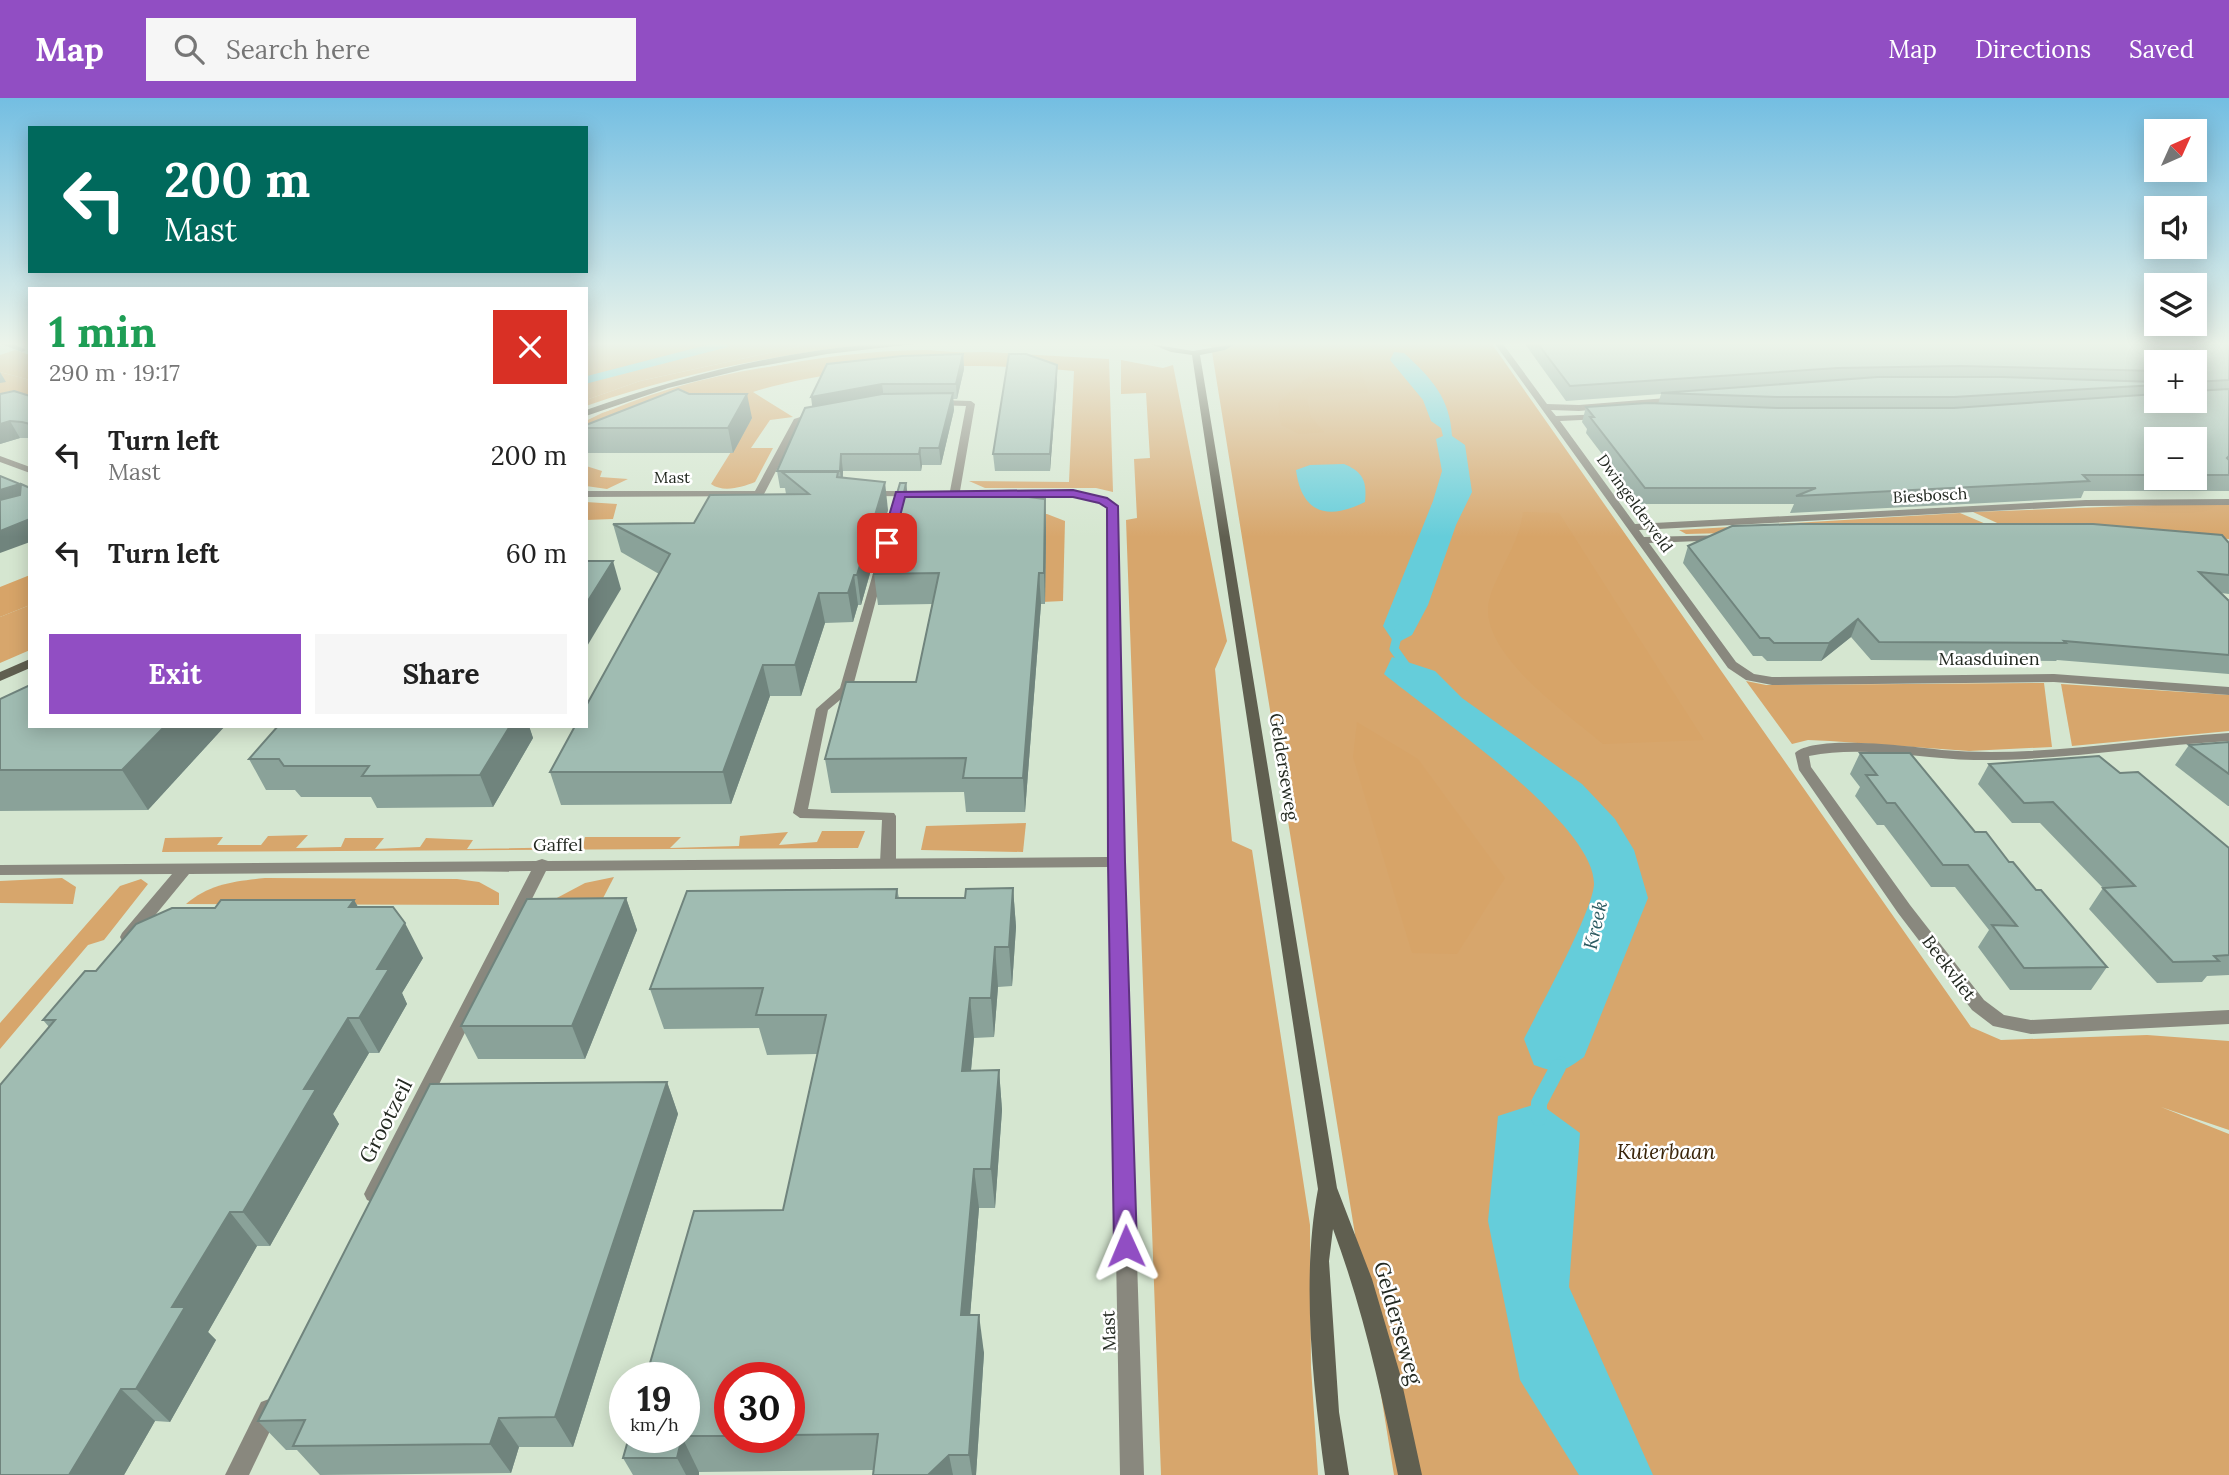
<!DOCTYPE html>
<html lang="en">
<head>
<meta charset="utf-8">
<style>
	body { margin:0; font-family:Lora,serif; background:#f6f6f6; color:#222; height:100vh; display:flex; flex-direction:column; font-size:26px; white-space:nowrap }
	* { box-sizing:border-box; margin:0 }
	p { font-size:23px; color:#767676 }
	.icon { flex:none; width:38px; height:38px; fill:none; stroke:currentColor; stroke-width:2; stroke-linecap:round; stroke-linejoin:round }
	.map { position:relative; flex:1; overflow:hidden }
	.details { position:absolute; left:28px; top:189px; width:560px; height:441px; display:flex; flex-direction:column; background:#fff; border-radius:0px; box-shadow:0 4px 18px #0003 }
	.details>* { flex:none }
	.guide { position:absolute; left:28px; top:28px; width:560px; height:147px; border-radius:0px; box-shadow:0 4px 18px #0003; background:#00695c; color:#fff; overflow:hidden }
	.needle { width:46px; rotate:45deg }
	.fabs { position:absolute; left:2144px; top:21px; display:grid; gap:14px }
	.fabs a { display:grid; place-items:center; width:63px; height:63px; border-radius:0px; background:#fff; box-shadow:0 4px 18px #0003; font-size:35px }
	.speed { position:absolute; left:609px; top:1264px; display:flex; gap:14px; font-size:35px; font-weight:700; text-align:center }
	.speed>* { display:grid; place-content:center; width:91px; height:91px; border-radius:50%; background:#fff; box-shadow:0 4px 18px #0003; line-height:1 }
	.speed small { font-size:18px; font-weight:400 }
	.speed .limit { border:10px solid #d22; background:#fff; color:#111 }
	.pin { position:absolute; display:grid; place-items:center; width:60px; height:60px; color:#fff; margin:-30px; border-radius:14px; box-shadow:0 4px 10px #0006 }
	.me { position:absolute; width:77px; margin:-38px; rotate:359deg; stroke-linejoin:round; filter:drop-shadow(0 0 5px #0008) }
	.turn { display:flex; align-items:center; gap:24px; height:147px; padding:0 21px; font-size:32px }
	.turn .icon { width:91px; height:91px; stroke-width:2.5 }
	.turn b { display:block; font-size:49px; line-height:60px }
	.round { display:grid; place-items:center; flex:none; width:74px; height:74px; border-radius:0px; background:#f6f6f6 }
	.headline { display:flex; align-items:center; justify-content:space-between; height:119px; padding:0 21px }
	h1 { font-size:42px; font-weight:800; line-height:52px; color:#1e9e55 }
	.button { display:flex; gap:14px; margin-top:auto; padding:14px 21px }
	.button a { flex:1; height:80px; border-radius:0px; background:#914ec3; color:#fff; font-size:28px; font-weight:800; line-height:80px; text-align:center }
	.button a+a { background:#f6f6f6; color:#222 }
	ul { padding:0; list-style:none }
	li { display:flex; align-items:center; gap:21px; height:98px; padding:0 21px }
	li div { flex:1 }
	li b { display:block; font-size:26px }
	li em { font-style:normal }
	header { display:flex; align-items:center; gap:42px; box-sizing:border-box; height:98px; padding:0 35px; background:#914ec3; color:#fff }
	header strong { font-size:33px }
	nav { display:flex; gap:38px; margin-inline-start:auto; font-size:24px }
	.search { width:490px; height:63px; background:#f6f6f6; display:flex; align-items:center; gap:18px; box-sizing:border-box; padding:0 24px; border-radius:0px; color:#767676; font-size:26px }
	.map>svg:first-child { display:block }
	.green { fill:#d7a66c }
	.forest { fill:#d7a468 }
	.water { fill:#65cdda }
	.lines { fill:none; stroke-linecap:round; stroke-linejoin:round }
	.stream-far3 { stroke:#65cdda; stroke-width:7 }
	.stream-far2 { stroke:#65cdda; stroke-width:9 }
	.stream-far1 { stroke:#65cdda; stroke-width:11 }
	.stream { stroke:#65cdda; stroke-width:16 }
	.lane { fill:#89887e; fill-rule:evenodd }
	.street { fill:#89887e; fill-rule:evenodd }
	.secondary { fill:#605f50; fill-rule:evenodd }
	.wall { fill:#8aa299; fill-rule:evenodd }
	.shaded-wall { fill:#70847d }
	.building { fill:#a0bcb2; stroke:#70847d; stroke-width:2 }
	.route { fill:#914ec3; stroke:#5e337f; stroke-width:2 }
	.labels { text-anchor:middle; stroke-width:5; stroke-linejoin:round; paint-order:stroke }
	.far-street-label { font-size:16px; fill:#232921; stroke:#fff }
	.street-label { font-size:18px; fill:#232921; stroke:#fff }
	.water-label { font-size:19px; font-style:italic; fill:#2d5b61; stroke:#fff }
	.near-street-label { font-size:21px; fill:#232921; stroke:#fff }
	.near-park-label { font-size:21px; font-style:italic; fill:#3a250a; stroke:#fff }
</style>
</head>
<body>
<header>
<strong>Map</strong>
<div class="search"><svg class="icon" aria-label="search" viewBox="0 0 24 24"><circle cx="10" cy="10" r="6"/><path d="M15 15l6 6"/></svg>Search here</div>
<nav><a>Map</a><a>Directions</a><a>Saved</a></nav>
</header>
<div class="map">
<svg width="2229" height="1377" viewBox="0 0 2229 1377">
	<rect width="100%" height="100%" fill="#d5e6d0"/>
	<g class="green">
		<path d="M593 246H810L640 283 586 302V249Z"/>
		<path d="M1175 246H1492L1971 929 2001 942 2147 937 2229 943V1032L2161 1009 2229 1036V1377H1394L1211 248Z"/>
		<path d="M987 254 1109 261 1113 394 1096 390H985L969 383 1069 384 1074 273C979 264 844 265 753 294L793 319 770 322 751 350H773L755 384C743 389 723 395 711 386L752 320 697 318 586 323C713 263 850 256 987 254Z"/>
		<path d="M1121 262 1163 270 1173 267 1227 543 1215 571 1232 743 1252 752 1310 1127 1311 1269 1318 1377H1161L1126 422 1137 420 1134 361 1150 360 1146 295 1121 296Z"/>
		<path d="M0 274 30 282V298L0 307Z"/>
		<path d="M586 368 602 373 600 379 628 381 607 391 586 388Z"/>
		<path d="M586 404 617 406 613 421 586 422Z"/>
		<path d="M2155 407H2229V441L2006 429 1973 414Z"/>
		<path d="M1960 415 1993 429 1686 436 1679 432Z"/>
		<path d="M1015 416H1047L1065 423 1063 503 1042 504Z"/>
		<path d="M30 507V552L0 565V519Z"/>
		<path d="M1746 583 1766 587 2044 585 2052 649 1969 653 1830 643 1808 642 1792 646Z"/>
		<path d="M2061 586 2229 597V633L2072 648Z"/>
		<path d="M1026 725 1023 754 921 752 926 728Z"/>
		<path d="M822 733H865L858 750 162 754 165 740 223 739 217 747H261L268 738 308 737 296 750 341 749 345 740H384L375 751 420 749 426 740 473 742 467 751 583 749 585 739H681L670 750 739 748 740 738 788 734 779 747 817 744Z"/>
		<path d="M614 779 600 806 553 802 585 785Z"/>
		<path d="M62 780 76 789 73 806 0 805V783Z"/>
		<path d="M265 780 457 781 479 784 499 795V807L186 806C209 786 235 783 265 780Z"/>
		<path d="M141 781 148 786 104 842 88 847 0 951V925L120 788Z"/>
	</g>
	<g class="forest">
		<path d="M810 246H869C772 257 679 276 586 308V302L640 283Z"/>
		<path d="M15 252 30 257V282L0 274V257Z"/>
		<path d="M926 252 968 255 828 264 789 274H826L707 299 586 336V323L602 315C709 280 813 253 926 252Z"/>
		<path d="M1359 264 1368 295 1307 299 1311 319 1324 334 1299 336 1281 327 1278 305 1313 275Z"/>
		<path d="M1523 414 1559 415 1704 642 1603 646C1568 616 1473 552 1490 499 1499 470 1520 444 1523 414Z"/>
		<path d="M30 477V507L0 519V489Z"/>
		<path d="M1357 624 1418 661 1505 780 1457 856 1412 855 1353 659Z"/>
	</g>
	<g class="water">
		<path d="M1394 254 1404 255C1432 281 1450 300 1452 338L1465 347 1472 394 1456 427 1428 507 1412 537 1395 546 1383 528 1433 403 1442 373 1436 341 1443 338 1441 330 1431 323 1423 302 1390 262Z"/>
		<path d="M1344 366C1363 374 1367 383 1365 404 1329 422 1302 417 1296 372L1310 367Z"/>
		<path d="M1392 559 1435 573 1462 600 1582 686 1615 721 1634 752 1648 800 1584 959C1561 975 1560 976 1534 967L1524 941C1539 911 1593 813 1594 786 1595 725 1431 615 1384 576Z"/>
		<path d="M1539 1005 1580 1035 1569 1189 1653 1377H1579L1520 1282 1488 1123 1498 1018Z"/>
	</g>
	<g class="lines">
		<path class="stream-far3" d="M586 282 725 246"/>
		<path class="stream-far2" d="M1399 531 1394 551 1406 568"/>
		<path class="stream-far1" d="M1557 971 1561 964"/>
		<path class="stream" d="M1539 1020V1005L1558 969"/>
		<path class="lane" d="M879 469 884 472 852 592 828 612 808 711 894 715 896 718V765L888 770 880 765 882 722 800 720 793 715 816 611 840 590 874 472Z"/>
		<g class="street">
			<path d="M1 246H14L26 252 22 254Z"/>
			<path d="M1495 246H1503L1547 306 1579 307 1679 299 1680 301 1676 304 1579 313 1551 312 1556 318 1605 316V320L1602 321 1560 323 1635 426 2086 402 2229 401V407L2086 408 1639 432 1644 439 1729 437V441L1725 442 1649 445 1736 564 1754 576 1772 579 2054 576 2229 589V597L2054 584 1772 587 1746 582 1728 570Z"/>
			<path d="M937 302 971 303 975 306 960 393C995 393 1093 385 1117 408L1124 764 1144 1377H1120L1109 769 546 773 381 1102 374 1105 367 1102 364 1096 367 1090 531 773 189 776 134 843H122L120 839 122 835 172 776 0 777V767L536 763 542 761 548 763 1108 759 1107 409 1100 404 1073 399 863 398 862 396 867 393H950L966 308 934 307V303Z"/>
			<path d="M816 314 819 315V319L801 325 763 398 586 399V393H755L794 321Z"/>
			<path d="M0 358 30 369V375L0 364Z"/>
			<path d="M2229 635V643C2144 648 2059 663 1974 662 1919 661 1864 647 1809 658L1811 669 1910 807 1984 902 2004 917 2031 922 2229 912V926L2031 936 1993 928 1972 912 1898 815 1799 672 1795 655C1816 636 1912 649 1942 652 2037 660 2134 641 2229 635Z"/>
			<path d="M269 1301 277 1304 280 1312 249 1377H225L261 1304Z"/>
		</g>
		<g class="secondary">
			<path d="M874 246H914L827 256 745 271 668 290 586 318V312C679 279 776 254 874 246Z"/>
			<path d="M1151 246 1193 253 1235 246 1225 252 1200 257 1337 1090 1372 1181 1400 1276 1422 1377H1398C1381 1293 1363 1211 1333 1131L1329 1163 1339 1314 1349 1377H1325C1313 1287 1301 1181 1318 1091L1192 257 1171 254Z"/>
			<path d="M30 561V570L0 583V574Z"/>
		</g>
	</g>
	<g class="wall">
		<path d="M1525 246H2229V393H2084L2081 400 1790 415 1794 406H1640L1586 335 1587 331 1582 324 1586 309 1658 306 1661 296 1566 303ZM2156 264H2194V303H2156ZM2156 341H2194V380H2156Z"/>
		<path d="M963 256 964 271 957 301H953L954 312 941 367H922L921 373H843V380L888 412 861 507H858L853 524 825 525 801 598H770L731 706 561 707 550 674 659 476 621 454 613 426 694 425 786 396 785 390H780L777 373 812 308Z"/>
		<path d="M1057 283 1050 373H995L993 356Z"/>
		<path d="M1 296 30 298V340H20L0 346Z"/>
		<path d="M689 296 752 320 733 355H586V327Z"/>
		<path d="M906 385 908 399 1045 401 1046 430 1045 506H1041L1025 714H966L964 694 831 695 825 661 916 584 932 506 878 507 874 476Z"/>
		<path d="M2229 445V496L2221 495 2229 503V576L2057 562 2056 563 1871 562 1851 539 1821 563H1767L1762 558H1753L1683 465 1688 448Z"/>
		<path d="M0 601 225 628 148 712 0 713Z"/>
		<path d="M278 628H529L533 640 493 709 377 710 371 699H301L295 692H266L249 661Z"/>
		<path d="M2229 644V708H2228L2175 667 2189 647Z"/>
		<path d="M1860 655 1975 734 2009 764 2036 792 2107 869 2091 892H2010L1978 849 1989 832 1955 789H1931L1884 727H1877L1855 698 1860 689 1850 676Z"/>
		<path d="M1989 666 2120 675 2229 750V877L2207 878 2202 884 2157 885 2089 811 2103 790 2040 725H2012L1978 686Z"/>
		<path d="M1013 790 1016 829 1012 888 998 889 994 939 974 940 971 973 999 972 1002 1012 995 1110H979L970 1217 984 1255 976 1377H873V1372L699 1374V1377H633L623 1360 783 1112 817 956 767 957 759 930 664 931 650 891 897 791 899 800H965ZM730 1279H789V1339H730Z"/>
		<path d="M626 800 637 832 585 961H478L461 928Z"/>
		<path d="M354 802 358 809 423 860 402 895 407 906 379 955H369L333 1016 339 1026 270 1148H257L231 1194 208 1234 216 1242 170 1324 155 1323 124 1377H0L49 929 43 922 96 873 215 810Z"/>
		<path d="M667 984 678 1016 573 1349H519L511 1375 320 1377 297 1352H286L258 1323Z"/>
	</g>
	<g class="shaded-wall">
		<path d="M963 256 964 271 957 301 956 286Z"/>
		<path d="M1057 267V283L1050 373V356Z"/>
		<path d="M0 274 6 284 0 285Z"/>
		<path d="M882 286 884 301 813 315 811 299Z"/>
		<path d="M953 295 954 312 941 367 939 350Z"/>
		<path d="M747 296 752 320 733 355 728 330Z"/>
		<path d="M10 323 20 340 0 346V326Z"/>
		<path d="M920 350 922 367 921 373 919 356Z"/>
		<path d="M841 356 843 373 842 390 840 373Z"/>
		<path d="M885 384 888 412 861 507 857 477Z"/>
		<path d="M906 385 910 414 903 399Z"/>
		<path d="M20 386 30 402 0 413V392Z"/>
		<path d="M1045 401 1046 430 1045 506 1044 475Z"/>
		<path d="M30 421V444L0 455V433Z"/>
		<path d="M613 463 621 491 586 550V506Z"/>
		<path d="M1039 475 1041 506 1025 714 1023 680Z"/>
		<path d="M854 477 858 507 853 524 848 495Z"/>
		<path d="M819 495 825 525 801 598 795 567Z"/>
		<path d="M1858 521 1851 539 1821 563 1829 545Z"/>
		<path d="M763 567 770 598 731 706 723 674Z"/>
		<path d="M165 628H225L148 712 122 672Z"/>
		<path d="M510 628H529L533 640 493 709 480 677Z"/>
		<path d="M1013 790 1016 829 1012 888 1009 849Z"/>
		<path d="M626 800 637 832 585 961 572 928Z"/>
		<path d="M354 802 373 836 349 809Z"/>
		<path d="M405 825 423 860 402 895 407 906 379 955 359 920 377 871Z"/>
		<path d="M995 849 998 889 994 939 991 900Z"/>
		<path d="M970 900 974 940 967 1013 962 973Z"/>
		<path d="M348 920 369 955 333 1016 339 1026 270 1148 243 1114 304 991Z"/>
		<path d="M999 972 1002 1012 995 1110 991 1071Z"/>
		<path d="M667 984 678 1016 573 1349 555 1319Z"/>
		<path d="M974 1071 979 1110 967 1255 961 1217Z"/>
		<path d="M230 1114 257 1148 208 1234 216 1242 170 1324 136 1291 172 1209Z"/>
		<path d="M979 1217 984 1255 976 1377H972L969 1357Z"/>
		<path d="M121 1291 155 1323 124 1377H69Z"/>
		<path d="M499 1320 519 1349 511 1375 490 1346Z"/>
		<path d="M682 1339 699 1374V1377H686L677 1360Z"/>
		<path d="M949 1357 953 1377H928Z"/>
	</g>
	<g class="building">
		<path d="M1538 246H2229V282L2194 284V264H2156V273L1961 268 1838 270 1570 288Z"/>
		<path d="M963 256 956 286H882L811 299 827 266 902 258Z"/>
		<path d="M1009 256H1026L1057 267 1050 356H993Z"/>
		<path d="M1878 279H2001L2156 284V287L1954 299H1777L1661 295Z"/>
		<path d="M678 291 689 296H747L728 330H586V327Z"/>
		<path d="M2229 291V358L2227 360 2229 362V377H2194V341H2156V377H2083L2089 383 1796 398 1816 390H1645L1590 319H1594L1586 309 1648 305 1777 310H1954L2156 296V303H2194V293Z"/>
		<path d="M14 293 30 298V326L22 324 10 323 0 326V296Z"/>
		<path d="M953 295 939 350H920L919 356H841L840 373H777L805 310 882 296Z"/>
		<path d="M782 374H838L837 379 885 384 857 477H854L848 495H819L795 567H763L723 674H550L575 628H586V608L670 456 613 426 694 425 710 397 809 396Z"/>
		<path d="M0 378 20 386 0 392Z"/>
		<path d="M900 385H906L903 399H984L985 394 1045 401 1044 475H1039L1023 680H963L966 660 825 661 846 584H916L939 475 874 476Z"/>
		<path d="M21 386 30 390V421L0 433V402L20 397Z"/>
		<path d="M1800 426H2093L2222 437 2229 445V477L2199 474 2229 503V557L2064 543 2066 545 1879 544 1858 521 1829 545H1774L1769 540H1760L1688 448 1732 428Z"/>
		<path d="M586 463H613L586 506Z"/>
		<path d="M30 587V628H165L122 672H0V601Z"/>
		<path d="M278 628H510L480 677 362 678 369 668H284L279 661H249Z"/>
		<path d="M2229 644V676L2189 647Z"/>
		<path d="M1860 655H1910L1975 734H1986L2009 764H2013L2036 792H2041L2107 869 2024 870 1992 827 2017 828 1968 767H1943L1895 705H1887L1866 677H1877Z"/>
		<path d="M2099 658 2120 675 2138 674 2229 750V857L2214 858 2219 863 2173 864 2103 790 2135 788 2053 704 2024 705 1989 666Z"/>
		<path d="M1013 790 1009 849H995L991 900H970L962 973 999 972 991 1071H974L961 1217H979L969 1357H949L928 1377H873L878 1336 789 1337V1279H730V1338H684V1279H646L694 1113 783 1112 826 917H756L763 890 650 891 687 793 897 791 896 800H965L966 791Z"/>
		<path d="M626 800 572 928H461L527 801Z"/>
		<path d="M221 802H354L349 809H393L405 825 377 871H389L359 920H348L304 991H316L243 1114H230L172 1209H185L136 1291H121L69 1377H0V987L55 922H43L85 873H96L136 826 172 810H215Z"/>
		<path d="M667 984 555 1319 499 1320 490 1346 293 1348 305 1322 258 1323 430 986Z"/>
		<path d="M629 1339H682L677 1360H623Z"/>
	</g>
	<linearGradient id="sky" x2="0" y2="1"><stop stop-color="#73bee2"/><stop offset="0.56" stop-color="#ecf4ea"/><stop offset="1" stop-color="#ecf4ea" stop-opacity="0"/></linearGradient>
	<rect width="2229" height="439" fill="url(#sky)"/>
	<path class="route" d="M1073 392 1107 400 1118 408 1125 764 1137 1148 1134 1155 1126 1158 1117 1155 1114 1148 1108 764 1107 410 1099 405 1073 399H905L893 445 887 449 881 445 896 394Z"/>
	<g class="labels">
		<g class="far-street-label">
			<text x="672" y="385">Mast</text>
			<text transform="translate(1930 397) rotate(-3)" y="6">Biesbosch</text>
			<text transform="translate(1635 405) rotate(54)" y="6">Dwingelderveld</text>
		</g>
		<g class="street-label">
			<text x="1989" y="567">Maasduinen</text>
			<text transform="translate(1284 669) rotate(81)" y="6">Gelderseweg</text>
			<text x="558" y="753">Gaffel</text>
			<text transform="translate(1949 870) rotate(53)" y="6">Beekvliet</text>
			<text transform="translate(1109 1233) rotate(-92)" y="6">Mast</text>
		</g>
		<g class="water-label">
			<text transform="translate(1595 827) rotate(-77)" y="7">Kreek</text>
		</g>
		<g class="near-street-label">
			<text transform="translate(386 1023) rotate(-63)" y="7">Grootzeil</text>
			<text transform="translate(1398 1225) rotate(74)" y="7">Gelderseweg</text>
		</g>
		<g class="near-park-label">
			<text x="1666" y="1061">Kuierbaan</text>
		</g>
	</g>
</svg>
<div class="fabs">
<a><svg class="needle" viewBox="-14 -14 28 28"><path d="M0-13l5 13h-10z" fill="#e53935"/><path d="M0 13l5-13h-10z" fill="#767676"/></svg></a>
<a><svg class="icon" aria-label="sound" viewBox="0 0 24 24"><path d="M4 9h4l5-4v14l-5-4H4zM17 9q2 3 0 6"/></svg></a>
<a><svg class="icon" aria-label="layers" viewBox="0 0 24 24"><path d="M12 4l9 5-9 5-9-5zM3 14l9 5 9-5"/></svg></a>
<a>+</a>
<a>−</a>
</div>
<div class="speed"><div>19<small>km/h</small></div><div class="limit">30</div></div>
<div class="pin" style="left:887px;top:445px;background:#d93025"><svg class="icon" aria-label="arrive" viewBox="0 0 24 24"><path d="M6 21V4h12l-3 4 3 4H6"/></svg></div>
<svg class="me" style="left:1126px;top:1148px" viewBox="-20 -20 40 40"><path d="M0-17L14 15 0 8-14 15z" fill="#914ec3" stroke="#fff" stroke-width="4"/></svg>
<div class="guide">
<div class="turn"><svg class="icon" aria-label="left" viewBox="0 0 24 24"><path d="M17 20v-9H6M10 6l-5 5 5 5"/></svg><div><b>200 m</b>Mast</div></div>
</div>
<section class="details">
<div class="headline"><div><h1>1 min</h1><p>290 m · 19:17</p></div><a class="round" style="background:#d93025;color:#fff"><svg class="icon" aria-label="close" viewBox="0 0 24 24"><path d="M6 6l12 12M18 6L6 18"/></svg></a></div>
<ul>
<li><svg class="icon" aria-label="left" viewBox="0 0 24 24"><path d="M17 20v-9H6M10 6l-5 5 5 5"/></svg><div><b>Turn left</b><p>Mast</p></div><em>200 m</em></li>
<li><svg class="icon" aria-label="left" viewBox="0 0 24 24"><path d="M17 20v-9H6M10 6l-5 5 5 5"/></svg><div><b>Turn left</b></div><em>60 m</em></li>
</ul>
<div class="button"><a>Exit</a><a>Share</a></div>
</section>
</div>
</body>
</html>
